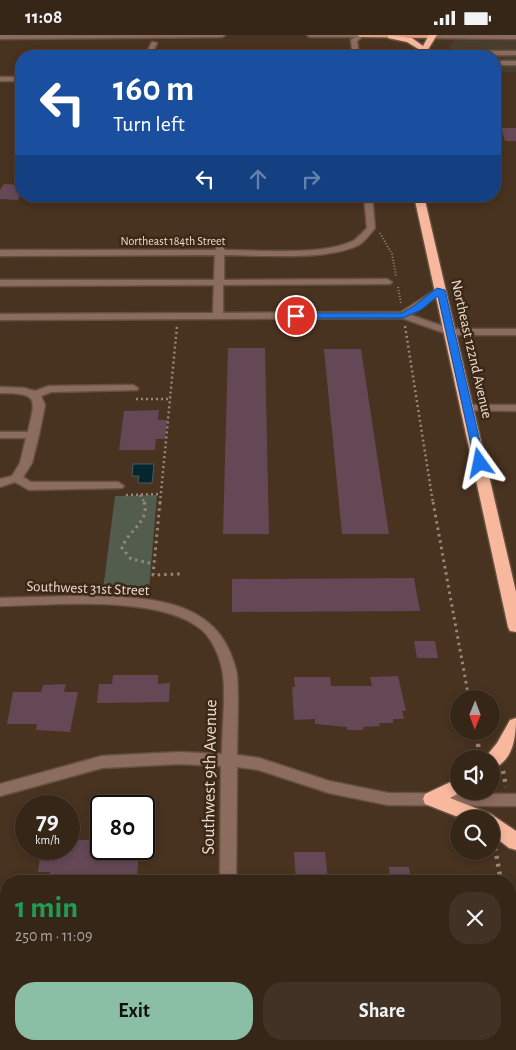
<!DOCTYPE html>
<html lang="en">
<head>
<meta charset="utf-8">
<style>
	body { margin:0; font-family:"Alegreya Sans",sans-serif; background:#413225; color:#f1f3f6; height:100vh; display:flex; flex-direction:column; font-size:19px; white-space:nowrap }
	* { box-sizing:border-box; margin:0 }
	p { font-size:16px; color:#aaa5a2 }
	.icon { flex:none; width:28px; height:28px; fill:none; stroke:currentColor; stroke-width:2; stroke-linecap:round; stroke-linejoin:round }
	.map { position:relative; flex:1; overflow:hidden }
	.drawer { position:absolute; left:0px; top:840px; width:516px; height:175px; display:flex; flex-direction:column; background:#362618; border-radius:20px 20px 0 0; box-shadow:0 2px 8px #0003,0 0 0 1px #504337 }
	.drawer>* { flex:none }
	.hud { position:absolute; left:15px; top:15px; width:486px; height:152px; border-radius:20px; box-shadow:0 2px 8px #0003,0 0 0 1px #504337; background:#1a4fa0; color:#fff; overflow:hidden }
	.needle { width:32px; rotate:181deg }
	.fabs { position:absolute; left:450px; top:655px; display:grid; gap:10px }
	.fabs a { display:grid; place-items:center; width:50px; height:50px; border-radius:50%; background:#362618; box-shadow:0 2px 8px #0003,0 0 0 1px #504337; font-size:25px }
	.speed { position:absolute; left:15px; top:760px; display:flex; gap:10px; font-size:25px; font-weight:700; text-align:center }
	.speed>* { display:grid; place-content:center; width:65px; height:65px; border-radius:50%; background:#362618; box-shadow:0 2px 8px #0003,0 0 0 1px #504337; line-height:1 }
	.speed small { font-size:12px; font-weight:400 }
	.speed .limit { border:2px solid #111; border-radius:8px; background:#fff; color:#111 }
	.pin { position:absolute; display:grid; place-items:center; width:42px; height:42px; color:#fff; margin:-21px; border:2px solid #fff; border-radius:50%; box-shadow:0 1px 5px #0007 }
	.me { position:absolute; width:55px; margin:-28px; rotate:348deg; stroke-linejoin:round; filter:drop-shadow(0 0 4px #0008) }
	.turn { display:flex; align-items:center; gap:18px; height:105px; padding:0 15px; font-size:22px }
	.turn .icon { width:65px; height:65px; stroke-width:2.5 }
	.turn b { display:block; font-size:35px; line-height:42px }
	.lanes { display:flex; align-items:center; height:48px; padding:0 15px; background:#0003; justify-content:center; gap:25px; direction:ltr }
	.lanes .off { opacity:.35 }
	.round { display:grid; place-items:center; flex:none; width:52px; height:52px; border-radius:20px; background:#413225 }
	.overview { display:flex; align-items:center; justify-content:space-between; height:85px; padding:0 15px }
	h1 { font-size:30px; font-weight:600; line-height:38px; color:#1e9e55 }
	.primary-button { display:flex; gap:10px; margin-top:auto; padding:10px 15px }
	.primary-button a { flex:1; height:58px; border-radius:20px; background:#8abfa5; color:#111; font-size:20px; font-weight:600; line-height:58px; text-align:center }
	.primary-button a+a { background:#413225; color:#f1f3f6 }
	.status { display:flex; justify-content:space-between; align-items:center; height:35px; padding:0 25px; background:#362618; direction:ltr }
	.status svg { height:14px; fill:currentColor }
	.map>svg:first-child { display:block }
	.commercial { fill:#493d2d }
	.green { fill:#525d4d }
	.water { fill:#052531; stroke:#4a5c61 }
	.building { fill:#644855 }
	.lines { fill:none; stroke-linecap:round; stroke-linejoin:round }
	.minor-casing { stroke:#655140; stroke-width:3 }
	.major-casing { stroke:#655140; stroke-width:3 }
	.highway-casing { stroke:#655140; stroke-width:3 }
	.path-far3 { stroke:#998778; stroke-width:2; stroke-dasharray:1 2; stroke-linecap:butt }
	.path-far2 { stroke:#998778; stroke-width:2.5; stroke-dasharray:2 3; stroke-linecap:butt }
	.path-far1 { stroke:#998778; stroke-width:3; stroke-dasharray:2.5 4; stroke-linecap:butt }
	.path { stroke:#998778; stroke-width:4.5; stroke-dasharray:3 5; stroke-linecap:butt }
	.minor { fill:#8c6c5f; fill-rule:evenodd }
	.major { fill:#e0a083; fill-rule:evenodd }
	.highway { fill:#f7b89d; fill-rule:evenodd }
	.route { fill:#1a73e8; stroke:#114b97 }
	.labels { text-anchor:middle; stroke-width:5; stroke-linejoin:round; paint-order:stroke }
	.far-street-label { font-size:12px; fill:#ebdcd1; stroke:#3d2716 }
	.street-label { font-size:15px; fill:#ebdcd1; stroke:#3d2716 }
	.near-street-label { font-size:18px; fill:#ebdcd1; stroke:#3d2716 }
</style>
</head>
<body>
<div class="status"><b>11:08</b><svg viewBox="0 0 49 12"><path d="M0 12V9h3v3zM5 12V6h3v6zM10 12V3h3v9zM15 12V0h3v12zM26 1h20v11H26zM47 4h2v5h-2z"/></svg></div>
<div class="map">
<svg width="516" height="1015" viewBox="0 0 516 1015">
	<rect width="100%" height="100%" fill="#483220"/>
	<path class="commercial" d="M454 5 516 6V37H495V21H445Z"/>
	<path class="green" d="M157 460 149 555H103L115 461Z"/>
	<path class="water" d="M133 429H154L152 448H138L139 441H132Z"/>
	<g class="building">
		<path d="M501 93H516V106H505Z"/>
		<path d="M4 149 21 150V159L18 165 0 164V155Z"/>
		<path d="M228 313H265L269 499H223Z"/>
		<path d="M324 314H361L389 499H342Z"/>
		<path d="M159 375 158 385H167L165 404H156L155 415H119L124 376Z"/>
		<path d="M414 543 420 576 232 577V544Z"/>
		<path d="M414 606H435L438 623H417Z"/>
		<path d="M113 640H158V649L170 648 169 667 97 668 99 649H112Z"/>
		<path d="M398 641 406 676H402L404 684H393V688H379L380 691 363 692V695H347V692L315 689V684L294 685 292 652H295L294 642H330L331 651H372L370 642Z"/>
		<path d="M66 649 64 657H78L70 697 36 695 37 689H7L13 657H41L43 650Z"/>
		<path d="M93 779 101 780V814H139L137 843H95L94 846H66L67 843H49L50 837H38L41 814H69V805H89Z"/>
		<path d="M294 817H325L328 846H296Z"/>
		<path d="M389 832H409L411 846H390Z"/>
	</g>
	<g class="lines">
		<g class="minor-casing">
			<g id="minor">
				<path d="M0 0H225L222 2 0 4Z"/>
				<path d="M307 0H364L357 6 359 21H353L351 5 355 2H310Z"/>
				<path d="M430 0H516V4L432 3Z"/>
				<path d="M152 7 157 8 151 21H145Z"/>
				<path d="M458 16H516V20L457 21 455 18Z"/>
				<rect x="495" y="26" width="21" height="4"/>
				<rect x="0" y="42" width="21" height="4"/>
				<path d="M364 161H372L375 193C371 198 365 206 359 210 327 226 261 220 224 220V245L387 244 392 247 390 249 223 250V278L401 277 440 252 443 253V257L411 280 451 294H516V300H450L402 283 0 285V279L213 278 214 250 0 251V245H214L215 220 0 221V215H216L217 209 220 208 224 211V215C259 215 322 221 353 206 358 203 363 197 367 193Z"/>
				<path d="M133 350 138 353 137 355 51 357 41 361 45 370 39 400 32 428 23 442 31 447H118L124 451 122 453 29 455 15 447 0 452V444L12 441 20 428 26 403H0V397H28C36 363 39 358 0 358V352L24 353 35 356 49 351Z"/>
				<path d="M468 370H516V376L464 375 463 373 464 371Z"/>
				<path d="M77 561C130 562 204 559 229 615 232 623 236 632 237 640 239 667 237 694 237 720L259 723 329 746 388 758 516 759V771L388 770 329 758 259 735 237 732 236 846H220L221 731 179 729 102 733 0 761V749L102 721 179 717 222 719C222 696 226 661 223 639 221 624 213 605 202 595 161 559 52 570 0 571V563Z"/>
			</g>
		</g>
		<g class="major-casing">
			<path id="major" d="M357 0H434L435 1 432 3 360 2Z"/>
		</g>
		<g class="highway-casing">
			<g id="highway">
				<path d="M388 0 412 3 423 11 429 0H437L424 21H416L420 15 407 7 388 3Z"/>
				<path d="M414 161H424L516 557V597L510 596 508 592Z"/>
				<path d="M516 683C516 703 513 727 491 734V724H484L497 708 510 685Z"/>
				<path d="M459 743V756H463L450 763 491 779 516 796V815L509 813 491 799V784H463L425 769 423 764 425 759Z"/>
			</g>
		</g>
		<g class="path-far3">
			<path d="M380 198 392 219 396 241"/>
			<path d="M398 252 401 268"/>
		</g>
		<g class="path-far2">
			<path d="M405 291 433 468"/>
			<path d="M136 364H170"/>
			<path d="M126 460 161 459"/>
			<path d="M140 460 145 468"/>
			<path d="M160 468 177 291"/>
		</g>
		<g class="path-far1">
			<path d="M144 467C151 486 127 496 122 513L131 524 154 529"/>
			<path d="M160 467 153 540 180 539"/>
			<path d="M433 467 469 664"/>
			<path d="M475 696 478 711"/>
		</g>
		<g class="path">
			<path d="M478 709 479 717"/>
			<path d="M503 736 506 752"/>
			<path d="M495 813 501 846"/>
			<path d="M510 889 516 918"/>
		</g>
		<use href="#minor" class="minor"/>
		<use href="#major" class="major"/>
		<use href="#highway" class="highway"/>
	</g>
	<path class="route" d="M437 253 445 255 485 428 484 430 480 431 475 428 438 261 421 275 403 283H296L292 281 296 278H402L414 271Z"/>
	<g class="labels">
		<g class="far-street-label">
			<text x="173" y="210">Northeast 184th Street</text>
		</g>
		<g class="street-label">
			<text transform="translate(472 314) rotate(77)" y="5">Northeast 122nd Avenue</text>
			<text transform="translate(88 553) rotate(2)" y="5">Southwest 31st Street</text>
		</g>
		<g class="near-street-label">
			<text transform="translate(209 742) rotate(-89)" y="6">Southwest 9th Avenue</text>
		</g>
	</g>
</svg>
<div class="fabs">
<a><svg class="needle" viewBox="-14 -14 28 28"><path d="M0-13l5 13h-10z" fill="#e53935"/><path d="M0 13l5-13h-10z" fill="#aaa5a2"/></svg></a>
<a><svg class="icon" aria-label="sound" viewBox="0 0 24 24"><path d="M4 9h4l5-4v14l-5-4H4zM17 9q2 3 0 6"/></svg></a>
<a><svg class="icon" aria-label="search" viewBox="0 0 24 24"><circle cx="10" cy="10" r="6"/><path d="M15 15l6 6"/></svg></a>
</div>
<div class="speed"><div>79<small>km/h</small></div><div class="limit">80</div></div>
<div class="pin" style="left:296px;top:281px;background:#d93025"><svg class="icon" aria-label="arrive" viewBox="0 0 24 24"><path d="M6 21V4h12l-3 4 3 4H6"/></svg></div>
<svg class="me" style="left:480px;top:428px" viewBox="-20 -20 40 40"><path d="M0-17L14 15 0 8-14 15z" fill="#1a73e8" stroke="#fff" stroke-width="4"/></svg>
<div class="hud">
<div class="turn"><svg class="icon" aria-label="left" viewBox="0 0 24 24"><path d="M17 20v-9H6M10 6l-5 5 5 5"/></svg><div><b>160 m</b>Turn left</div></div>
<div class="lanes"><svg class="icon" aria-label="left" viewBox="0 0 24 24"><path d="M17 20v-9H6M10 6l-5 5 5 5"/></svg><svg class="icon off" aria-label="ahead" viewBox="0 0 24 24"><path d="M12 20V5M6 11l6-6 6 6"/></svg><svg class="icon off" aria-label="right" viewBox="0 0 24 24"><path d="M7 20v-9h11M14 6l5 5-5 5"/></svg></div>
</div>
<section class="drawer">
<div class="overview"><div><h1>1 min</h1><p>250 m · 11:09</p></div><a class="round"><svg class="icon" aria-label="close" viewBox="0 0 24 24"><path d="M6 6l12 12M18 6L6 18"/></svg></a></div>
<div class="primary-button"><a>Exit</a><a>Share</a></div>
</section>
</div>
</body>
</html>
